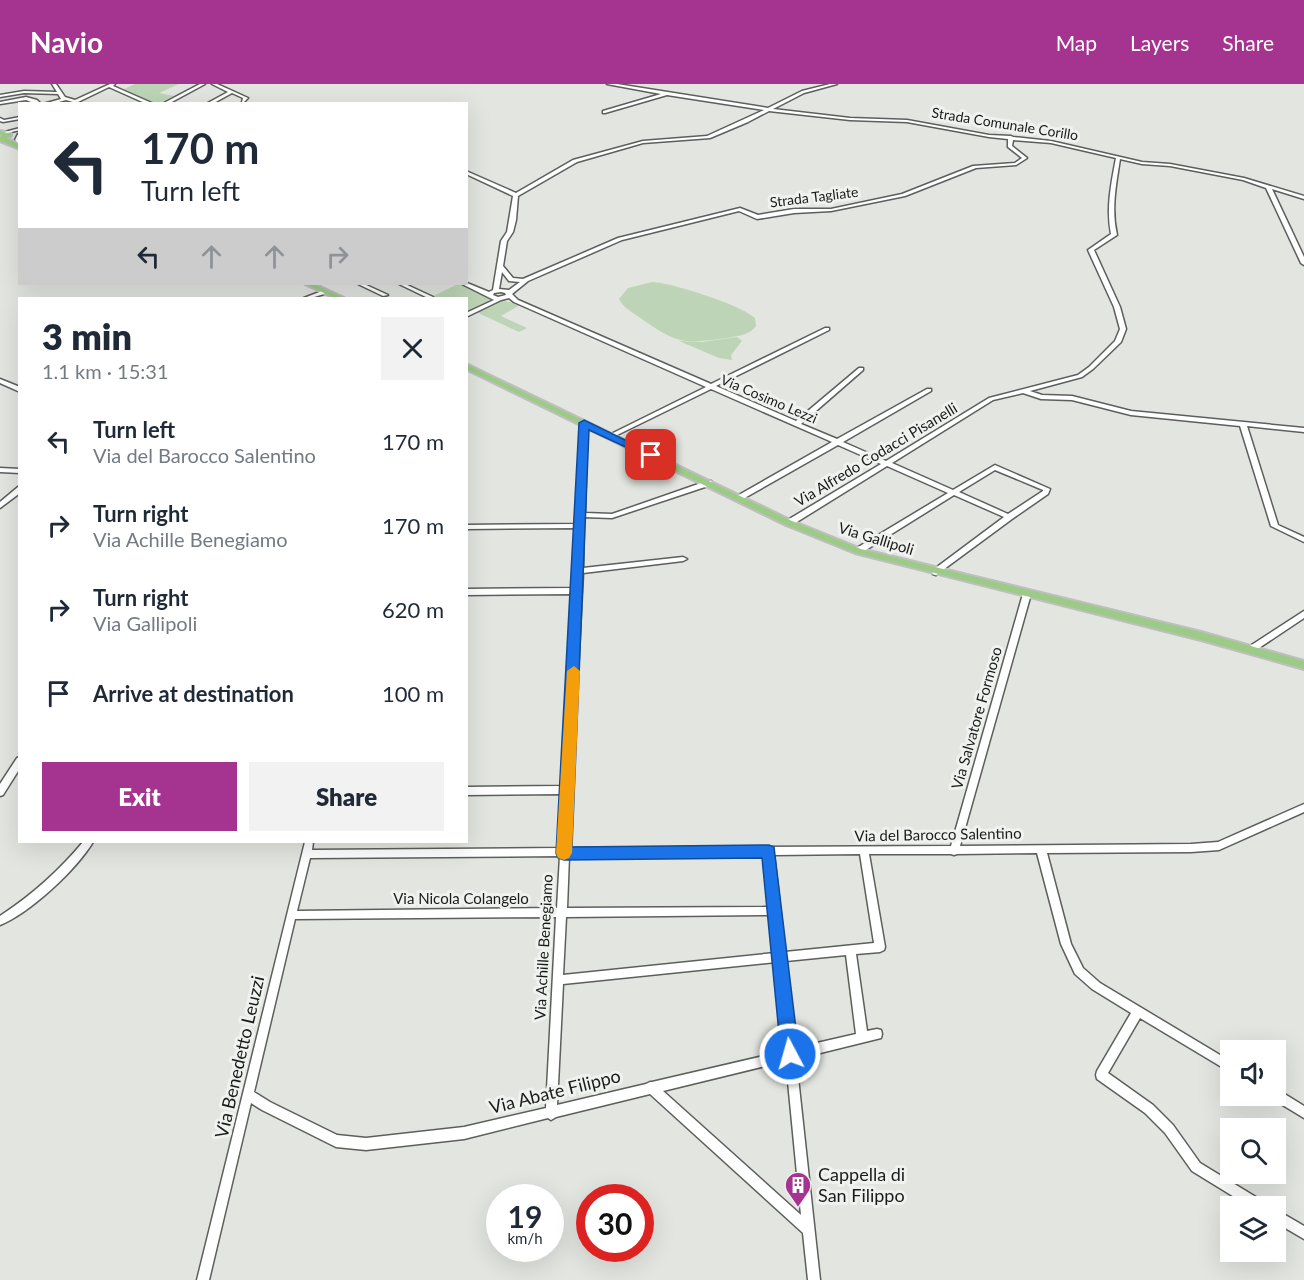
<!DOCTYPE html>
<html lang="en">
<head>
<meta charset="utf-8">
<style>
	body { margin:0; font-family:Lato,sans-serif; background:#f2f2f3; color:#1f2937; height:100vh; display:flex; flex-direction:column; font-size:22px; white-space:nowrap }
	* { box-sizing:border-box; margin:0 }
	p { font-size:20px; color:#747a83 }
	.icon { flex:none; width:33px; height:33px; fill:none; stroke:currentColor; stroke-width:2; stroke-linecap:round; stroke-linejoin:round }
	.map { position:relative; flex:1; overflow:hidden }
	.details { position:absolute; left:18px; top:213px; width:450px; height:546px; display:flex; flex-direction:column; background:#fff; border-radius:0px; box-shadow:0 6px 24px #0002 }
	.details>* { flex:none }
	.top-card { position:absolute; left:18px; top:18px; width:450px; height:183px; border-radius:0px; box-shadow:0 6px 24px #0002; background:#fff; color:#1f2937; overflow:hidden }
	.controls { position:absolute; left:1220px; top:956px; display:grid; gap:12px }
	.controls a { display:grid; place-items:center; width:66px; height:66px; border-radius:0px; background:#fff; box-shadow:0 6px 24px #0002; font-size:30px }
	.speed { position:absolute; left:486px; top:1100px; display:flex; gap:12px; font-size:30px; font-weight:700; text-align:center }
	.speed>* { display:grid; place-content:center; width:78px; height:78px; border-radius:50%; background:#fff; box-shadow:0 6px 24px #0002; line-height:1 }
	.speed small { font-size:15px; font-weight:400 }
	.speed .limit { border:9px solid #d22; background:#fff; color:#111 }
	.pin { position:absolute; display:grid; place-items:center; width:51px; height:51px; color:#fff; margin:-26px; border-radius:12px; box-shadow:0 3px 9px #0006 }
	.me { position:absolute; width:66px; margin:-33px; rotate:354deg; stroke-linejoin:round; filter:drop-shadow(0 0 4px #0008) }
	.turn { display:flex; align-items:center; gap:21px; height:126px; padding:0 24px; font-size:27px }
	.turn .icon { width:78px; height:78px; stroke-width:2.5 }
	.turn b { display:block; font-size:42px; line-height:51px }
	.lanes { display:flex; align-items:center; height:57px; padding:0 24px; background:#0003; justify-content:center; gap:30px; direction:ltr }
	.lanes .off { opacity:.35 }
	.round { display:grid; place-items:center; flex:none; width:63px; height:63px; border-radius:0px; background:#f2f2f3 }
	.summary { display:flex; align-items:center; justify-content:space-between; height:102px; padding:0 24px }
	h1 { font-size:36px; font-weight:800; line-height:45px }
	.action { display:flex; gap:12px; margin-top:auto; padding:12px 24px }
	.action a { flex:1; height:69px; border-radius:0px; background:#a53490; color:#fff; font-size:24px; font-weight:800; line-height:69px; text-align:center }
	.action a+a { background:#f2f2f3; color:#1f2937 }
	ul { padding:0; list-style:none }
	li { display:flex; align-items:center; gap:18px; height:84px; padding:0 24px }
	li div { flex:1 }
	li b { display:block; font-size:22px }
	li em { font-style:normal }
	header { display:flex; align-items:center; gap:36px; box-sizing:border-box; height:84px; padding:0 30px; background:#a53490; color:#fff }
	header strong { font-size:28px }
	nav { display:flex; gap:33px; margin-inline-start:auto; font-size:21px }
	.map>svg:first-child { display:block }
	.green { fill:#bdd5b6 }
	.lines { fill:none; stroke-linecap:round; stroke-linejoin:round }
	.minor-casing { stroke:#5c5f5b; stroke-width:3 }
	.major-casing { stroke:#bfbfbf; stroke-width:4 }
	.minor { fill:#fff; fill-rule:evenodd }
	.major { fill:#9bcb86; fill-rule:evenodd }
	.route { fill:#1a73e8; stroke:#114b97; stroke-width:1.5 }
	.slow { fill:#f59e0b }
	.labels { text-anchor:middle; stroke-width:6; stroke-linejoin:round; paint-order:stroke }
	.far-street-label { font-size:14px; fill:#1a1c1a; stroke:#eff2ee }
	.street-label { font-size:15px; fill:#1a1c1a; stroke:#eff2ee }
	.near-street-label { font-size:18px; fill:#1a1c1a; stroke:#eff2ee }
	.near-poi-label { font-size:18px; fill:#1a1c1a; stroke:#eff2ee; text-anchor:start }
</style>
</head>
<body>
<header>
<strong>Navio</strong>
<nav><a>Map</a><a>Layers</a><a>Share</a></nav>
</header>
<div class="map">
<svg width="1304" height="1196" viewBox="0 0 1304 1196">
	<rect width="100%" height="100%" fill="#e2e5e0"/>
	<g class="green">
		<path d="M135 0H179L159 9 174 12 157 20 124 5Z"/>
		<path d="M652 198C673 199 741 221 755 234L756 242C750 251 737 252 727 254 678 261 675 258 636 231 629 226 623 223 619 215L628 204Z"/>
		<path d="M458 200 486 210 490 217 467 229 466 214H429Z"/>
		<path d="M505 217 520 221 501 232 527 244 519 248 476 228 494 218Z"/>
		<path d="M737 253 742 257 731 271 732 276 719 274 679 257 702 258Z"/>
	</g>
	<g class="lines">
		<g class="minor-casing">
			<g id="minor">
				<path d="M52 0H56L65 13 75 16 110 0H115L113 2 154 20H147L109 3 76 19 66 16 52 20H43L61 15 58 10 24 9 0 13V11L24 7 57 8Z"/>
				<path d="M200 0H205L168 20H162Z"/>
				<path d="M212 0H217L248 14 244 18H242L243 14 232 9 212 20H206L228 8Z"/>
				<path d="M607 0H617L768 24 802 7 830 0H837L804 9 773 25 850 34 907 36 989 51 1011 52 1013 53 1051 57 1142 78 1170 80 1244 94 1304 112V115L1272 105 1304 173V181L1301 179 1266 104 1243 96 1170 82 1142 80 1120 75C1116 101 1111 125 1117 151L1094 166 1120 223 1126 245 1121 258 1093 285 1082 293 1030 307 1042 311 1072 312 1131 327 1304 344V348L1247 342 1278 441 1304 453V458L1271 442 1240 342 1131 331 1072 316 1041 315 1023 309 993 316 892 379 953 406 995 381 1050 405 1048 410 1012 435 936 491 933 490 932 488 933 486 1004 433 954 411 861 469H855L854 467 855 465 948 409 887 382 792 441H786L785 439 786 437 881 380 838 361 741 416H737V412L832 358 711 305 613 353H609V351L706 303 514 218 509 214 501 216 466 233V229L494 216 462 200 467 199 489 208 493 206 501 157 507 148 513 112 466 90V87L516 109 573 76 643 57 707 52 764 26 667 11 605 29H603V27L661 10ZM769 27 850 36 907 38 989 53 1008 55V63L1022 74 1015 79 973 82 902 110 831 125H794L758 131 740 124 618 154 523 195 513 194 503 182 507 157 513 148 516 136 518 112 577 78 643 59 710 54 748 38ZM1013 56 1051 59 1116 74C1111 100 1106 125 1111 150L1088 166 1114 223 1120 245 1115 257 1089 283 1078 291 989 314 886 377 843 358 931 307V305H927L837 355 801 340 863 286V284H859L796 337 716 302 829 246V244H825L711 300 518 216 512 210 528 197 622 156 739 127 757 135 794 129 831 127 905 112 976 84 1016 81 1027 74 1012 62ZM502 188 509 197 520 198 509 206 499 205ZM501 208 505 209 506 211 498 213 493 211 494 209ZM995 386 1043 406V407L1008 430 959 408Z"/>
				<path d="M26 13 37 16 41 20H36L26 16 0 20V18Z"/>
				<path d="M20 33V35L3 38 0 37V34L4 36Z"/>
				<path d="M20 44V46L3 50 1 49Z"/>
				<path d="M18 50H20L19 60 15 56Z"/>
				<path d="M358 200H364L388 211 383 212Z"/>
				<path d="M399 200H405L433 213 428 214Z"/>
				<path d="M322 207 324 208V210L311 214H304Z"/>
				<path d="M0 295 20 303V308L0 299Z"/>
				<path d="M584 337 587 339 585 429 612 430 707 397H711L712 399 711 401 612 434 584 433 583 484 683 473 687 475 683 477 583 489 569 764 951 762 1023 510 1027 507 1031 510 960 762 1191 760 1218 758 1304 720V728L1219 766 1191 768 1047 769 1071 860 1083 884 1100 899 1230 977V988L1140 934 1108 989 1153 1021 1173 1041 1200 1079 1264 1118 1266 1122H1249L1192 1087 1165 1049 1145 1029 1097 995 1096 991 1097 987 1131 929 1092 905 1075 890 1061 860 1037 769 957 770 954 771 951 770H869L885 863 884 866 880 868 856 870 867 947 877 945 881 946 882 950 881 954 877 955 796 975 820 1196H808L803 1149 650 1010 556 1033 551 1036 548 1034 464 1055 366 1066 336 1063 262 1026 251 1019 209 1196H197L305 758H313L312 766 560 764 563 710 466 711V703L563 702 574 510 466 511V505L574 504 577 444 466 445V441L577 440 581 339ZM860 770 874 859 785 868 774 771ZM765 771 770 823 567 824 569 772ZM560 772 557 824 297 827 310 774ZM771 831 775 869 563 891 566 833ZM556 833 546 1024 464 1043 366 1054 337 1051 270 1018 254 1008 295 835ZM846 871 856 950 795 964 786 877ZM776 878 785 967 652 998H650L646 1000 557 1021 563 900ZM786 977 801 1131 663 1007Z"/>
				<path d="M0 384 20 385V389L0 388Z"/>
				<path d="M18 403H20V409L0 424V418Z"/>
				<path d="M1304 527V534L1253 568H1247L1246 566 1247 564Z"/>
				<path d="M20 673V684L3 711 0 712V700L17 674Z"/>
				<path d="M83 758H93C76 786 30 829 0 841V832C32 811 59 787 83 758Z"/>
				<path d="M1275 1004 1304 1022V1034L1271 1014 1270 1011H1275Z"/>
				<path d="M1275 1125 1304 1142V1155L1275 1138Z"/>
			</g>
		</g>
		<g class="major-casing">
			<g id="major">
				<path d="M0 47 11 50V52L6 54 20 61V65L0 57V53L3 51H0Z"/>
				<path d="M305 200H314L344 214H335Z"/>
				<path d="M466 280 792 437 861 465 1201 548 1304 577V585L1201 556 855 469 786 441 466 285Z"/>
			</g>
		</g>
		<use href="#minor" class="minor"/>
		<use href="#major" class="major"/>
	</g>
	<path class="route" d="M584 336 656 371 654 373H647L589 346 572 763 769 761 774 763 799 970 796 977 790 979 784 977 781 970 762 774 564 776 558 774 556 769 579 339Z"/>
	<path class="slow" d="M574 582 580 587 572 769 569 774 564 776 558 774 556 769 567 587Z"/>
	<defs>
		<g id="building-pin" transform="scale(1.35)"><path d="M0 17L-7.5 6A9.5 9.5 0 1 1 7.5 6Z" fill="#a53490" stroke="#eff2ee"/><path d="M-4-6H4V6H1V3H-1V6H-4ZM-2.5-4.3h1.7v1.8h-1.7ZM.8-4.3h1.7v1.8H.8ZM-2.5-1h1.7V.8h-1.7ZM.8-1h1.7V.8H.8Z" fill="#fff"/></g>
	</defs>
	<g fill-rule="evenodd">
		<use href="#building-pin" x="798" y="1101"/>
	</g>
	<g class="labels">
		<g class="far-street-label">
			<text transform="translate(1005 40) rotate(9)" y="5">Strada Comunale Corillo</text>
			<text transform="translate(814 113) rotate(-7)" y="5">Strada Tagliate</text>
			<text transform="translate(769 315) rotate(23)" y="5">Via Cosimo Lezzi</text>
		</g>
		<g class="street-label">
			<text transform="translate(876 371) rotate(-31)" y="5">Via Alfredo Codacci Pisanelli</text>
			<text transform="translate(876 455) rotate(17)" y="5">Via Gallipoli</text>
			<text transform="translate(977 634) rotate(-74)" y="5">Via Salvatore Formoso</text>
			<text transform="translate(938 751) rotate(-1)" y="5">Via del Barocco Salentino</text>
			<text x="461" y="820">Via Nicola Colangelo</text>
			<text transform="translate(544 863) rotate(-87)" y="5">Via Achille Benegiamo</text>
		</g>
		<g class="near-street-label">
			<text transform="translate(240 973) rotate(-77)" y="6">Via Benedetto Leuzzi</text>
			<text transform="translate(555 1008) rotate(-14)" y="6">Via Abate Filippo</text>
		</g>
		<g class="near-poi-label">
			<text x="818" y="1097">Cappella di<tspan x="818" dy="21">San Filippo</tspan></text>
		</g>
	</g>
</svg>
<div class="controls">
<a><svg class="icon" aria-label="sound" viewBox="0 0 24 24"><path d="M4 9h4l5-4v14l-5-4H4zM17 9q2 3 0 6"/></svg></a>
<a><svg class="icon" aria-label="search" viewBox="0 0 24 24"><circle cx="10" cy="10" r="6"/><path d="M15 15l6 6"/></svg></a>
<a><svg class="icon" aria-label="layers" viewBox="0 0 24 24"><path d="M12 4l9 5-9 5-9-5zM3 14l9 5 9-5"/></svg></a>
</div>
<div class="speed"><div>19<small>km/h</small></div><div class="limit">30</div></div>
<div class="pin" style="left:651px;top:371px;background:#d93025"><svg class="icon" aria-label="arrive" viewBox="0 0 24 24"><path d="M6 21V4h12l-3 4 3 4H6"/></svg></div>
<svg class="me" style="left:790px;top:970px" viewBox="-20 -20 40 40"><circle r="17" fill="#1a73e8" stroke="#fff" stroke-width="3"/><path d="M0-11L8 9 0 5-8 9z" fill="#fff"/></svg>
<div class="top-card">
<div class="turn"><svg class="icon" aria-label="left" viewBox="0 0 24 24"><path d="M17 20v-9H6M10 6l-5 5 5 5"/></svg><div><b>170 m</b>Turn left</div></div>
<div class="lanes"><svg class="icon" aria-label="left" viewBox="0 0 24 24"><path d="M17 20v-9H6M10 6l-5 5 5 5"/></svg><svg class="icon off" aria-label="ahead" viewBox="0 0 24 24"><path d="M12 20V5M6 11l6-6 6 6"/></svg><svg class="icon off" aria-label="ahead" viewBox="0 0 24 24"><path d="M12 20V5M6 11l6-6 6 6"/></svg><svg class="icon off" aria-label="right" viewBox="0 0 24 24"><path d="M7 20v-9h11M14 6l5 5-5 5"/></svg></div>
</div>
<section class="details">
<div class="summary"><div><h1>3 min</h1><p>1.1 km · 15:31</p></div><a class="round"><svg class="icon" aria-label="close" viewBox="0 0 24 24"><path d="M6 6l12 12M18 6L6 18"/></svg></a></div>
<ul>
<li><svg class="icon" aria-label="left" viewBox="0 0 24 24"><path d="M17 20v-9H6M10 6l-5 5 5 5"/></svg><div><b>Turn left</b><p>Via del Barocco Salentino</p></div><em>170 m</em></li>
<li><svg class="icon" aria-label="right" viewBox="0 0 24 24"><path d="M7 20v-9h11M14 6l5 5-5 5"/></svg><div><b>Turn right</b><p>Via Achille Benegiamo</p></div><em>170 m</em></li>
<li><svg class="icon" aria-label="right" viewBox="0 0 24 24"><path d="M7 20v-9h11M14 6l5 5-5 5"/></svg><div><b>Turn right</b><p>Via Gallipoli</p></div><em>620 m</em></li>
<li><svg class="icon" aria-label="arrive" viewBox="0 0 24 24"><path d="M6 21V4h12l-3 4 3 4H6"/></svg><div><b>Arrive at destination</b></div><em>100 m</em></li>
</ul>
<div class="action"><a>Exit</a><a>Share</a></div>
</section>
</div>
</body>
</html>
